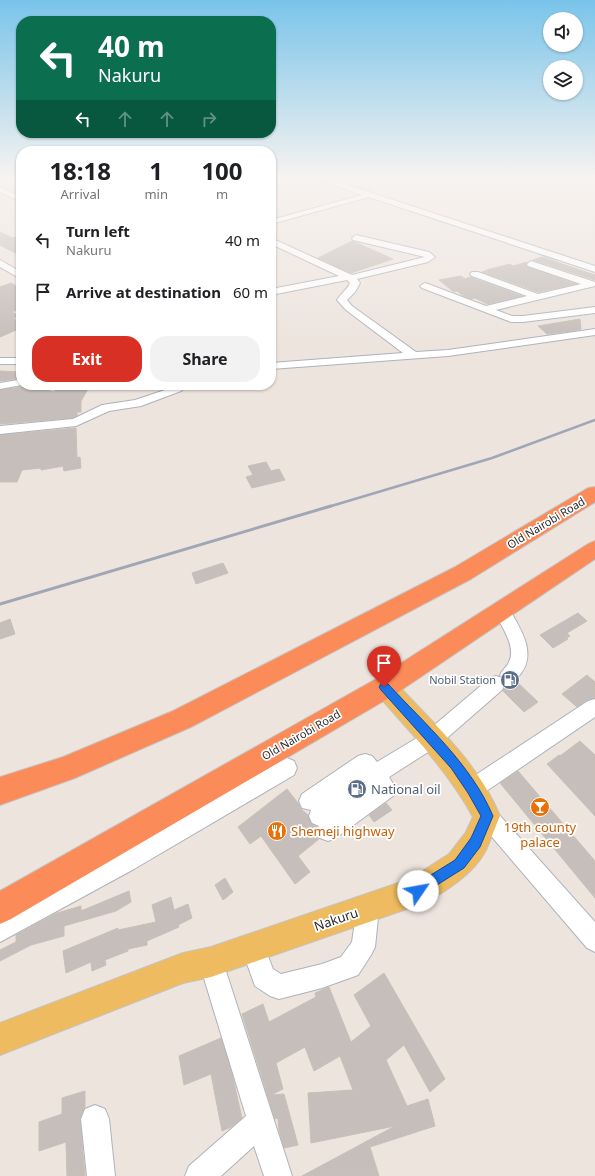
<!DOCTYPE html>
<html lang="en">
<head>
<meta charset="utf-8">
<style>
	body { margin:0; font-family:"Noto Sans",sans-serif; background:#f2f2f2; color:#202124; height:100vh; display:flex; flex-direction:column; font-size:15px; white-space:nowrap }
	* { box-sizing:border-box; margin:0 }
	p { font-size:13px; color:#757577 }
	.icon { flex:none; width:22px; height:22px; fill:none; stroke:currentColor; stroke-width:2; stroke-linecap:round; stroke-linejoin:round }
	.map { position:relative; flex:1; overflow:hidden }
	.details { position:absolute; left:16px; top:146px; width:260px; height:244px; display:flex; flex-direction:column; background:#fff; border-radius:16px; box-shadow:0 1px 3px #0004 }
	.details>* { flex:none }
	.top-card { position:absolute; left:16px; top:16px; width:260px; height:122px; border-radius:16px; box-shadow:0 1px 3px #0004; background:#0b6e4f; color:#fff; overflow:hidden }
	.tools { position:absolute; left:543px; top:12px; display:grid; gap:8px }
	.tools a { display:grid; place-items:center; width:40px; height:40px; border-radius:50%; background:#fff; box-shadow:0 1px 3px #0004; font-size:20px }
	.pin { position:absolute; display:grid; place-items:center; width:34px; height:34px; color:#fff; margin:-41px -17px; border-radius:50% 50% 50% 0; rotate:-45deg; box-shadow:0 0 4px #0007 }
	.pin .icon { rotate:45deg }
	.me { position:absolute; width:44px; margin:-22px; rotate:57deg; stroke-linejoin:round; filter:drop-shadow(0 0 3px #0008) }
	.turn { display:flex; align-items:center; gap:14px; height:84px; padding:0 16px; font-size:18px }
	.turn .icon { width:52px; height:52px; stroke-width:2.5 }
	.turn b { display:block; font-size:28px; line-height:34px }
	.lanes { display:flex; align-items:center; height:38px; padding:0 16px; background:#0003; justify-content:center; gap:20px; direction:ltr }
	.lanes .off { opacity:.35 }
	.eta { display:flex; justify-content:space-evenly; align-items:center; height:68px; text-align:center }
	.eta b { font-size:24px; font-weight:700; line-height:28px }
	.primary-button { display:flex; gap:8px; margin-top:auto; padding:8px 16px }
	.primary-button a { flex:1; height:46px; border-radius:16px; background:#d93025; color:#fff; font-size:16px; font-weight:700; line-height:46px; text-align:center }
	.primary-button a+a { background:#f2f2f2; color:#202124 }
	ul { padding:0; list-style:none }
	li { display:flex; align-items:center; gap:12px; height:52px; padding:0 16px }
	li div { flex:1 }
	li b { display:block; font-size:15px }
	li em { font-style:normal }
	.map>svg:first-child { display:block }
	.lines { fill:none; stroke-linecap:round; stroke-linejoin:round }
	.stream { stroke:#73dbec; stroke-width:2 }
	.building { fill:#c5beba; stroke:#c8c0b7 }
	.minor-casing { stroke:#aeb2bb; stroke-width:2 }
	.major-casing { stroke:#c4c4c4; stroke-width:2 }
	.highway-casing { stroke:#c4c4c4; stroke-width:2 }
	.minor { fill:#fff; fill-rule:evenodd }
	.major { fill:#eebb61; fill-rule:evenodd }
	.highway { fill:#fb8c5a; fill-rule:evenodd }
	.rail-far1 { stroke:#a0a6b5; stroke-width:2.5 }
	.rail { stroke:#a0a6b5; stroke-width:3 }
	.route { fill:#1a73e8; stroke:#114b97 }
	.labels { text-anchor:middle; stroke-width:3.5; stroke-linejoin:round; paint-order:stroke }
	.street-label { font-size:11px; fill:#2b2b2b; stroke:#fff }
	.service-label { font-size:11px; fill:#4e5e75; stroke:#fff; text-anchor:end }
	.near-service-label { font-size:13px; fill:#4e5e75; stroke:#fff; text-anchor:start }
	.near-food-label { font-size:13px; fill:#c56008; stroke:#fff }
	.near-street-label { font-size:13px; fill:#2b2b2b; stroke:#fff }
</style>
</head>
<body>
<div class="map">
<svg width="595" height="1176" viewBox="0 0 595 1176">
	<rect width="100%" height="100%" fill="#ede4de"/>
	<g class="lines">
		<g class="stream">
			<path d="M308 176 331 184"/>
			<path d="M398 206 456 226"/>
			<path d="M540 254 558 260"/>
		</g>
	</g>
	<g class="building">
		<path d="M0 232 13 238 15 237 21 240V256L0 245Z"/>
		<path d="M352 241 355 242 393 259 351 273 318 258Z"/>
		<path d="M542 257 595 275V280L533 260Z"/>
		<path d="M527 262 526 264 528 267 576 284 538 292 482 272 490 269 510 264 513 266Z"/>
		<path d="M461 276 465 279 470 277 522 296 487 304 475 298 471 299 462 295 457 291 454 292 439 280Z"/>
		<path d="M11 283 21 289V308L12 312 19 316 13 318 21 323V328L0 337V287Z"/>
		<path d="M580 319 581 329 572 331 547 334 538 326Z"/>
		<path d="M0 371 21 372V378L0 381Z"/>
		<path d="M66 385H73V388L88 389 81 401V412H77V416L73 418 0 424V390L29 386 55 392V386Z"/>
		<path d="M76 428 77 458 80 457 81 468 64 471 63 466 41 470V468L22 470 17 482H0V435Z"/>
		<path d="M266 462 271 471 279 469 285 480 252 488 246 477 253 475 248 466Z"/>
		<path d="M223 563 228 573 196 584 192 573Z"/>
		<path d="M578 613 587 621 567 633 570 636 566 638 568 639 553 648 540 635Z"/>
		<path d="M10 619 15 634 0 639V623Z"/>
		<path d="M587 675 595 682V698L587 700 577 707 562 694Z"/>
		<path d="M516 681 538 702 524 712 503 691 506 683Z"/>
		<path d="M580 741 595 755V816L547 764 559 755 560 756Z"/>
		<path d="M518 771 595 861V898L500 783Z"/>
		<path d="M287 789 298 803 301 809 308 815 311 824 317 827 316 831 319 839 298 856 310 872 295 884 261 836 250 844 238 827Z"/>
		<path d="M386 803 392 810 374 822 369 815Z"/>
		<path d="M225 878 233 892 223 900 215 885Z"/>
		<path d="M129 891 131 902 116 911 64 926V936L31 945 0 961V950L16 942V935L57 913 81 906V911Z"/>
		<path d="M171 897 174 910 188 904 192 918 178 925 179 927 147 941V945L128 949V951L105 960 106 965 92 971 91 962 66 973 63 951 118 928V930L156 922 152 905Z"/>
		<path d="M384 973 445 1079 430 1092 404 1045 386 1060 407 1106 428 1099 435 1126 370 1147 379 1176H302L395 1126 311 1143 308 1093 353 1090 340 1056 314 1071 305 1047 276 1063 283 1089 271 1095 284 1094 298 1145 284 1148 279 1130 278 1118 275 1119 242 1014 263 1004 269 1022 316 997 315 993 329 987 351 1042 371 1026 354 995Z"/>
		<path d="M221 1038 232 1074 242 1118 231 1127 222 1131 211 1074 184 1085 179 1056Z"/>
		<path d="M85 1091V1107L80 1119 85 1176H67L66 1142 39 1151V1122L62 1114V1098Z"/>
	</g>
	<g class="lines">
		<g class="minor-casing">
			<g id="minor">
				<path d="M309 176H320L595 266V272L369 197 271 224V220L362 195Z"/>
				<path d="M0 187 21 197V202L0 192Z"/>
				<path d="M356 235 429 252 435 257 428 262 357 279 360 283 355 292 347 300 352 306 416 352 448 350 595 329V335L448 356 271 369V363L403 353 346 310 337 300C341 293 347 290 350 283L347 280 271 295V289L339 276 271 244V238L352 275 425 257 353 240 352 238Z"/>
				<path d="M0 260 21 272V279L0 267Z"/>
				<path d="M531 261 595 282V286L496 310 512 316H523L595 307V313L523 322H511L422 288 420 286 425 283 428 284 486 306 527 296 472 276 470 274 472 272H478L538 294 581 284 528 266 527 264Z"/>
				<rect x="0" y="358" width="21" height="6"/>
				<path d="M18 380H21L22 385 0 389V383Z"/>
				<path d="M177 386 181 387 183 389 181 391 141 406 109 411 76 426 0 434V426L73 419 102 405 135 400Z"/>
				<path d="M501 603 507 605C519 627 539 653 519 676 514 682 511 683 503 681L505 684 502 690 439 745 389 777 396 789 393 796 336 838 328 841 320 838 317 830 319 826 312 823 309 816 311 810 302 808 299 801 302 794 358 756 365 754 372 756 377 762 425 733 490 678 496 676 502 678 500 675C502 670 507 667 509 662 517 646 500 624 493 610L495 605Z"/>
				<path d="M595 699V717L479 796 472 799 465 796 462 789 465 782 588 701Z"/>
				<path d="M287 758 294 761 297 768 294 775 134 869 0 942V917L118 853Z"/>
				<path d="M487 806 494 809 595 922V952L587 948 480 823 477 816 480 809Z"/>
				<path d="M368 897 376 900 379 908 375 947 371 955 358 975 322 988 279 999 270 996 255 986 241 947 245 939 253 935 261 939 273 969 281 974 322 964 341 957 352 942 357 908 360 900Z"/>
				<path d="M211 950 220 953 223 962 292 1176H264L254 1146 221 1176H185L189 1166 246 1116 199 962 202 953Z"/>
				<path d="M95 1105 105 1109 109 1119 115 1176H87L81 1119 85 1109Z"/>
			</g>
		</g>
		<g class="major-casing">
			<path id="major" d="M385 677 393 680C432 722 478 762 500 816 495 827 491 839 486 850 474 874 442 895 418 905L211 977 183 983 0 1055V1023L183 953 211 947 410 879 449 854 466 832 473 817C448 771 411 733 377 694L374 687 377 680Z"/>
		</g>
		<g class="highway-casing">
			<g id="highway">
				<path d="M595 487V502L471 579 191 727 75 778 0 805V777L63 757 173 711 455 567 588 488Z"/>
				<path d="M595 541V559L394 695 11 919 0 924V891L376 679 588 544Z"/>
			</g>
		</g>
		<use href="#minor" class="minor"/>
		<use href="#major" class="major"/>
		<use href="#highway" class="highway"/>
		<path class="rail-far1" d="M328 507 492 458 595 420"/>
		<path class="rail" d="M0 604 331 506"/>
	</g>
	<linearGradient id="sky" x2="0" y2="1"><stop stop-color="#79c4ea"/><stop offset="0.52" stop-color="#f7f3f0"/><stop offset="1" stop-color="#f7f3f0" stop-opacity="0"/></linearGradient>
	<rect width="595" height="341" fill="url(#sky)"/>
	<path class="route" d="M384 682 388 684C425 724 471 764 493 816L480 847 464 868 418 897 413 895 411 891 413 886 455 860 471 838 481 816 468 793 451 768 381 690 379 687 381 684Z"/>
	<defs>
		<g id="fuel-disc" transform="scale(1)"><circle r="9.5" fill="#5c6f8a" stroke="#fff"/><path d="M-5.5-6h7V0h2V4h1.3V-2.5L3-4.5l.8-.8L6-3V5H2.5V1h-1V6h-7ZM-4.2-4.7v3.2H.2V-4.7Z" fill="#fff"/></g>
		<g id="bar-disc" transform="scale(1)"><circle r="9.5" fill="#e8710a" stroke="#fff"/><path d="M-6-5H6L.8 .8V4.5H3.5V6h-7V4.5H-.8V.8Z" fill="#fff"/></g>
		<g id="restaurant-disc" transform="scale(1)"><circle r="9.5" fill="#e8710a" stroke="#fff"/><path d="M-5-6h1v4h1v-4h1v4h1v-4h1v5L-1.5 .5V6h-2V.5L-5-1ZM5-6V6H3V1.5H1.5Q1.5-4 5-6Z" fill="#fff"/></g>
	</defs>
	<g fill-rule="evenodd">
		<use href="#fuel-disc" x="510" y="680"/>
		<use href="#fuel-disc" x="357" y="789"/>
		<use href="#bar-disc" x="540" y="807"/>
		<use href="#restaurant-disc" x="277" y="831"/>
	</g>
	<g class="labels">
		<g class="street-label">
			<text transform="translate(546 523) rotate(-31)" y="4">Old Nairobi Road</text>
			<text transform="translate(301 735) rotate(-30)" y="4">Old Nairobi Road</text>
		</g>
		<g class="service-label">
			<text x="496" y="684">Nobil Station</text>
		</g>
		<g class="near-service-label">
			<text x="371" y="794">National oil</text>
		</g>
		<g class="near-food-label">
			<text x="540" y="832">19th county<tspan x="540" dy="15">palace</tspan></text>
			<text x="291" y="836" text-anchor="start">Shemeji highway</text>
		</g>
		<g class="near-street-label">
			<text transform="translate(336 919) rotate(-19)" y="5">Nakuru</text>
		</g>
	</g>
</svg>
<div class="tools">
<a><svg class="icon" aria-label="sound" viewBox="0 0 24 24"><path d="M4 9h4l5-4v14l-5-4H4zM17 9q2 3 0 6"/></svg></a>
<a><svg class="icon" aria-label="layers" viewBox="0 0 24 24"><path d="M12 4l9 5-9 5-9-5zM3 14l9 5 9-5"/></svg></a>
</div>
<div class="pin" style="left:384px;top:687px;background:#d93025"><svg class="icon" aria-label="arrive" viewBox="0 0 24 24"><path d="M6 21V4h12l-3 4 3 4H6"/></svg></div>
<svg class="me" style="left:418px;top:891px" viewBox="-20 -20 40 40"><circle r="19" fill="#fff"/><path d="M0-13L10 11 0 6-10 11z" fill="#1a73e8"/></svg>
<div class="top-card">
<div class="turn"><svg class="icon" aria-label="left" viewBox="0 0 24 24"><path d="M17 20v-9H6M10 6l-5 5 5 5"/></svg><div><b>40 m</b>Nakuru</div></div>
<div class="lanes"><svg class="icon" aria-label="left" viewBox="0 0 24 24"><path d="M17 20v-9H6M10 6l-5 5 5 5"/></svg><svg class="icon off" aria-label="ahead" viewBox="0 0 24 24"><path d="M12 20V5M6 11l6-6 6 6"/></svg><svg class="icon off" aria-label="ahead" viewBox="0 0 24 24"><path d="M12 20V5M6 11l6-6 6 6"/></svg><svg class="icon off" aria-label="right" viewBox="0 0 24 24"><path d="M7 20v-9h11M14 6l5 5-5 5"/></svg></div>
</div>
<section class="details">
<div class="eta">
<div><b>18:18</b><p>Arrival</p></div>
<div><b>1</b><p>min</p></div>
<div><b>100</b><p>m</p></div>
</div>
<ul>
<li><svg class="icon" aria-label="left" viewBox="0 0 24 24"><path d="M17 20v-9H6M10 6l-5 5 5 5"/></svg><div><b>Turn left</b><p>Nakuru</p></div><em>40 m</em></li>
<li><svg class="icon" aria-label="arrive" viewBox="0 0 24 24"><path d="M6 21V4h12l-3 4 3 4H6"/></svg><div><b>Arrive at destination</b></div><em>60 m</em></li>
</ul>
<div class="primary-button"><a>Exit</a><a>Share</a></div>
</section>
</div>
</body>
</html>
